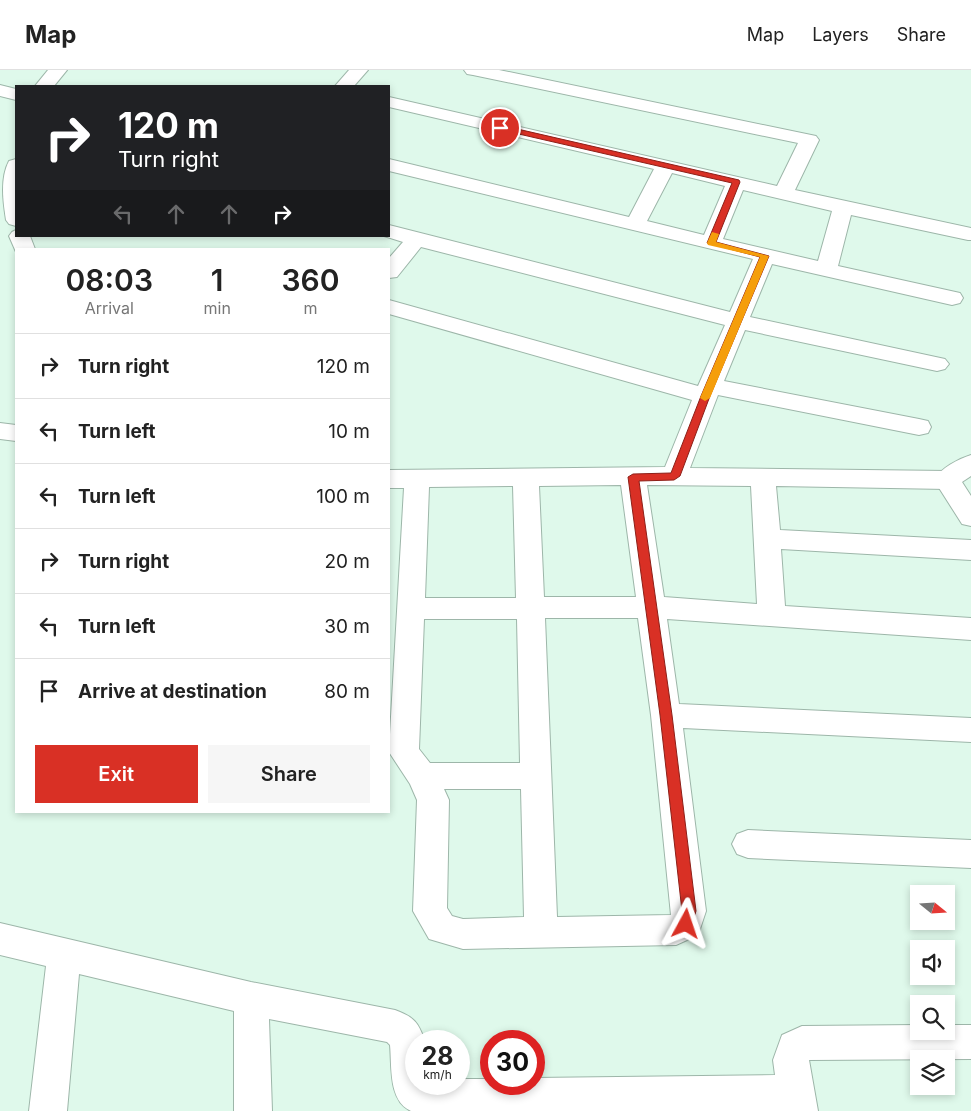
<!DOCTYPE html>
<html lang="en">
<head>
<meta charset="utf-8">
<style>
	body { margin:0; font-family:Inter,sans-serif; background:#f6f6f6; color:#222; height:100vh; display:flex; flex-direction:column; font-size:19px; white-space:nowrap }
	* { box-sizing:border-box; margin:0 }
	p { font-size:16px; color:#767676 }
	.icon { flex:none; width:28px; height:28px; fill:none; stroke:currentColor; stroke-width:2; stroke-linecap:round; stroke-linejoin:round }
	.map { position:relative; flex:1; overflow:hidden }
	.panel { position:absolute; left:15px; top:178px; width:375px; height:565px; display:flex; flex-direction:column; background:#fff; border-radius:0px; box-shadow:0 2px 8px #0003 }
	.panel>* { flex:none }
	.banner { position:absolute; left:15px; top:15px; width:375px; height:152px; border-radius:0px; box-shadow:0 2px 8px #0003; background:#202124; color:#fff; overflow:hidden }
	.needle { width:32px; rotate:108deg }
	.buttons { position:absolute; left:910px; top:815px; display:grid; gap:10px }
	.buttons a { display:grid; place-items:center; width:45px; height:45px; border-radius:0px; background:#fff; box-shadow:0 2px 8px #0003; font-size:25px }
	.speed { position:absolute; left:405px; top:960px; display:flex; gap:10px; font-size:25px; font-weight:700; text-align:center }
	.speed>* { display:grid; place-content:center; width:65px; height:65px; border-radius:50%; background:#fff; box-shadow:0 2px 8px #0003; line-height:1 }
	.speed small { font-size:12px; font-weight:400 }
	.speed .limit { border:8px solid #d22; background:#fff; color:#111 }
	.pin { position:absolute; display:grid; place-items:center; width:42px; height:42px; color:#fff; margin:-21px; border:2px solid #fff; border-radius:50%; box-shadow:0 1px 5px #0007 }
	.me { position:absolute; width:55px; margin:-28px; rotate:5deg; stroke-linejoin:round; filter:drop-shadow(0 0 4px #0008) }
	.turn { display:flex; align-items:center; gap:18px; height:105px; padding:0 20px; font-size:22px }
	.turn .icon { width:65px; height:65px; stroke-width:2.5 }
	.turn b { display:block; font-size:35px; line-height:42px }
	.lanes { display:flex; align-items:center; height:48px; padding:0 20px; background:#0003; justify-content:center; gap:25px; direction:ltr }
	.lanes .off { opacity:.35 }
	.eta { display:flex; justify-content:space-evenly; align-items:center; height:85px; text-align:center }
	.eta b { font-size:30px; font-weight:600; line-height:35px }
	.cta { display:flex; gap:10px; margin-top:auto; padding:10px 20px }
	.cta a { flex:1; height:58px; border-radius:0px; background:#d93025; color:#fff; font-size:20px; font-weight:600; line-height:58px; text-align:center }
	.cta a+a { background:#f6f6f6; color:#222 }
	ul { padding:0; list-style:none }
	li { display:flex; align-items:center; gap:15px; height:65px; padding:0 20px; border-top:1px solid #e0e0e0 }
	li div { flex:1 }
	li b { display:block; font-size:19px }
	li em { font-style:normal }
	header { display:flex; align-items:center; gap:30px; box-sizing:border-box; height:70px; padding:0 25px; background:#fff; border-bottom:1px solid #e0e0e0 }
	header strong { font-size:24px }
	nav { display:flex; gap:28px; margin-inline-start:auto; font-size:18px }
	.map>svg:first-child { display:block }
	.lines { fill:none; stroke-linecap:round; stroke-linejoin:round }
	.minor-casing { stroke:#9db6a9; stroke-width:2 }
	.tertiary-casing { stroke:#9db6a9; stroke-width:2 }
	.minor { fill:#fff; fill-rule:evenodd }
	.tertiary { fill:#fff; fill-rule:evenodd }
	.route { fill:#d93025; stroke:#8d1f18 }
	.slow { fill:#f59e0b }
</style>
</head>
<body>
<header>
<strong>Map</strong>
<nav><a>Map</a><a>Layers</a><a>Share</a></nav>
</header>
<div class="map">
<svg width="971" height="1041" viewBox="0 0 971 1041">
	<rect width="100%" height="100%" fill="#dff9eb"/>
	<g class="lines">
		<g class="minor-casing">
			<g id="minor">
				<path d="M48 0H67L54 16H35Z"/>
				<path d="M349 0H368L354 16H335Z"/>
				<path d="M464 0H499L816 66 819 70 795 120 971 158V170H968L851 145 838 196 960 223 963 228 960 233 952 235 772 194 750 247 945 289 949 294 945 299 937 301 745 260 724 311 919 349 928 351 931 357 928 363 919 365 718 325 690 398 947 401 956 404 960 410 956 416 947 419 776 416 780 460 971 470V490L781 479 785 536 971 548V570L667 549 679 634 971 648V672L683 658 706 841 698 865 676 875 463 879 429 869 413 841 417 730 410 714 389 682 404 418H389V400L665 397 692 330 389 244V230L698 316 725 255 421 177 397 207 389 208V188L403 172 384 166H389V155L730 242 753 189 389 101V89L629 147 654 99 389 37V27L777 116 798 73 473 5 467 4ZM672 103 725 116 704 165 647 151ZM743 120 832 141 818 191 723 169ZM621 415 636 527H544L539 416ZM647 415 751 416 757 534 664 527ZM513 416 516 528H425L429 417ZM545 548H638L651 645 671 845 557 847ZM424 549H517L520 693H430L419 679ZM444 719H521L524 847 463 849 452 846 447 838 449 730Z"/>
				<path d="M0 15 16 19V30L0 26Z"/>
				<path d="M16 89V156L9 154 6 150C3 131 0 108 9 91Z"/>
				<path d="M16 160V166H30L35 179H16V182L9 166 12 162Z"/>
				<path d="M0 353 16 355V371L0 369Z"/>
				<path d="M748 760 971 770V798L748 788 737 784 732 774 737 764Z"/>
				<path d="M0 853 251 912 395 940C414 947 418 952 425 971H416V1014H459V1009H491V1014H534V1008L775 1005 773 990 782 965 802 956 919 955V961H946V955H971V989L809 990 818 1041H411C388 1031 392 996 390 975L387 972 269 949 272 1041H234V941L79 904 67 1041H29L46 896 0 885Z"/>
			</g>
		</g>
		<g class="tertiary-casing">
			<path id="tertiary" d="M971 385V406L962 412 971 426V456L962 454 934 410C941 398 958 389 971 385Z"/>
		</g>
		<use href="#minor" class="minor"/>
		<use href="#tertiary" class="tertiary"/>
	</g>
	<path class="route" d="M500 55 739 110 740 112 716 172 769 186 710 326 680 406 674 410 639 411 672 645 696 841 691 858 686 860 681 858 679 854 682 841 660 645 628 407 633 404 671 403 701 326 760 187 707 173 732 113 497 59V56Z"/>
	<path class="slow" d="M712 162 719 164 716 172 769 186 710 328 705 331 700 328 760 187 708 175 707 173Z"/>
</svg>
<div class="buttons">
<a><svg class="needle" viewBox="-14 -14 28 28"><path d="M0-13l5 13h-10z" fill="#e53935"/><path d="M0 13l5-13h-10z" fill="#767676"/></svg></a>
<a><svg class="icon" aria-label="sound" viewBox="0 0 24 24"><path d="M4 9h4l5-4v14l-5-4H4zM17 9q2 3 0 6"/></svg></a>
<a><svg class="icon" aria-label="search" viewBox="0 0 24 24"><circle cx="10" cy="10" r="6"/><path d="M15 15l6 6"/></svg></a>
<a><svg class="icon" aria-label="layers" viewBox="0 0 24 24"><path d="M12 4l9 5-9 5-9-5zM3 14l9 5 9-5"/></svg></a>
</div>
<div class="speed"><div>28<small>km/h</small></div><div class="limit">30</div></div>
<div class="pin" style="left:500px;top:58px;background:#d93025"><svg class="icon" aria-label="arrive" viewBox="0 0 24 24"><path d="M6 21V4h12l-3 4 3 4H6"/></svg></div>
<svg class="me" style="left:686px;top:854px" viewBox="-20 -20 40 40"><path d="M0-17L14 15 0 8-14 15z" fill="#d93025" stroke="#fff" stroke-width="4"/></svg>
<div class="banner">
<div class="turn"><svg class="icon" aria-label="right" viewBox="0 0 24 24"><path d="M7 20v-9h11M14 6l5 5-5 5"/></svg><div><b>120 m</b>Turn right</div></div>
<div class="lanes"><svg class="icon off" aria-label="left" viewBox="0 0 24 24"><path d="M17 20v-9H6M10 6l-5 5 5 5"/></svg><svg class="icon off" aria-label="ahead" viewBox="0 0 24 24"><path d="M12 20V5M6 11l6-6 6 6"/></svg><svg class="icon off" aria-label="ahead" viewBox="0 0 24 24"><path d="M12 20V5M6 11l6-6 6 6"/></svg><svg class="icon" aria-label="right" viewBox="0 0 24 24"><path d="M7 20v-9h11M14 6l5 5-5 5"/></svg></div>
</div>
<section class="panel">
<div class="eta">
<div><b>08:03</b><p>Arrival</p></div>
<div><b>1</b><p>min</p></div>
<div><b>360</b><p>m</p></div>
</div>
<ul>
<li><svg class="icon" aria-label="right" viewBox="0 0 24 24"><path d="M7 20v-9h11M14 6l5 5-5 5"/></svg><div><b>Turn right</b></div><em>120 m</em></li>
<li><svg class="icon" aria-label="left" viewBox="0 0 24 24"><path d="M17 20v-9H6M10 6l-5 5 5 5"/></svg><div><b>Turn left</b></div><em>10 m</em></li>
<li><svg class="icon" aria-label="left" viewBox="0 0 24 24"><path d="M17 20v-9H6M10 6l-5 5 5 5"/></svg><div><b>Turn left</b></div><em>100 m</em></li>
<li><svg class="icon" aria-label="right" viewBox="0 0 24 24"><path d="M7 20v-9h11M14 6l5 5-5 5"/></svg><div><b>Turn right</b></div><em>20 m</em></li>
<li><svg class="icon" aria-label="left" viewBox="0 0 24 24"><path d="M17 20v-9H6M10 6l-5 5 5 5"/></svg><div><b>Turn left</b></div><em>30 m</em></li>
<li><svg class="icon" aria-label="arrive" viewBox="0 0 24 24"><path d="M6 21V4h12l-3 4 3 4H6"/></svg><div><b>Arrive at destination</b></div><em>80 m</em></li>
</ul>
<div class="cta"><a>Exit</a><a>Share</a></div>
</section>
</div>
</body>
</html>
